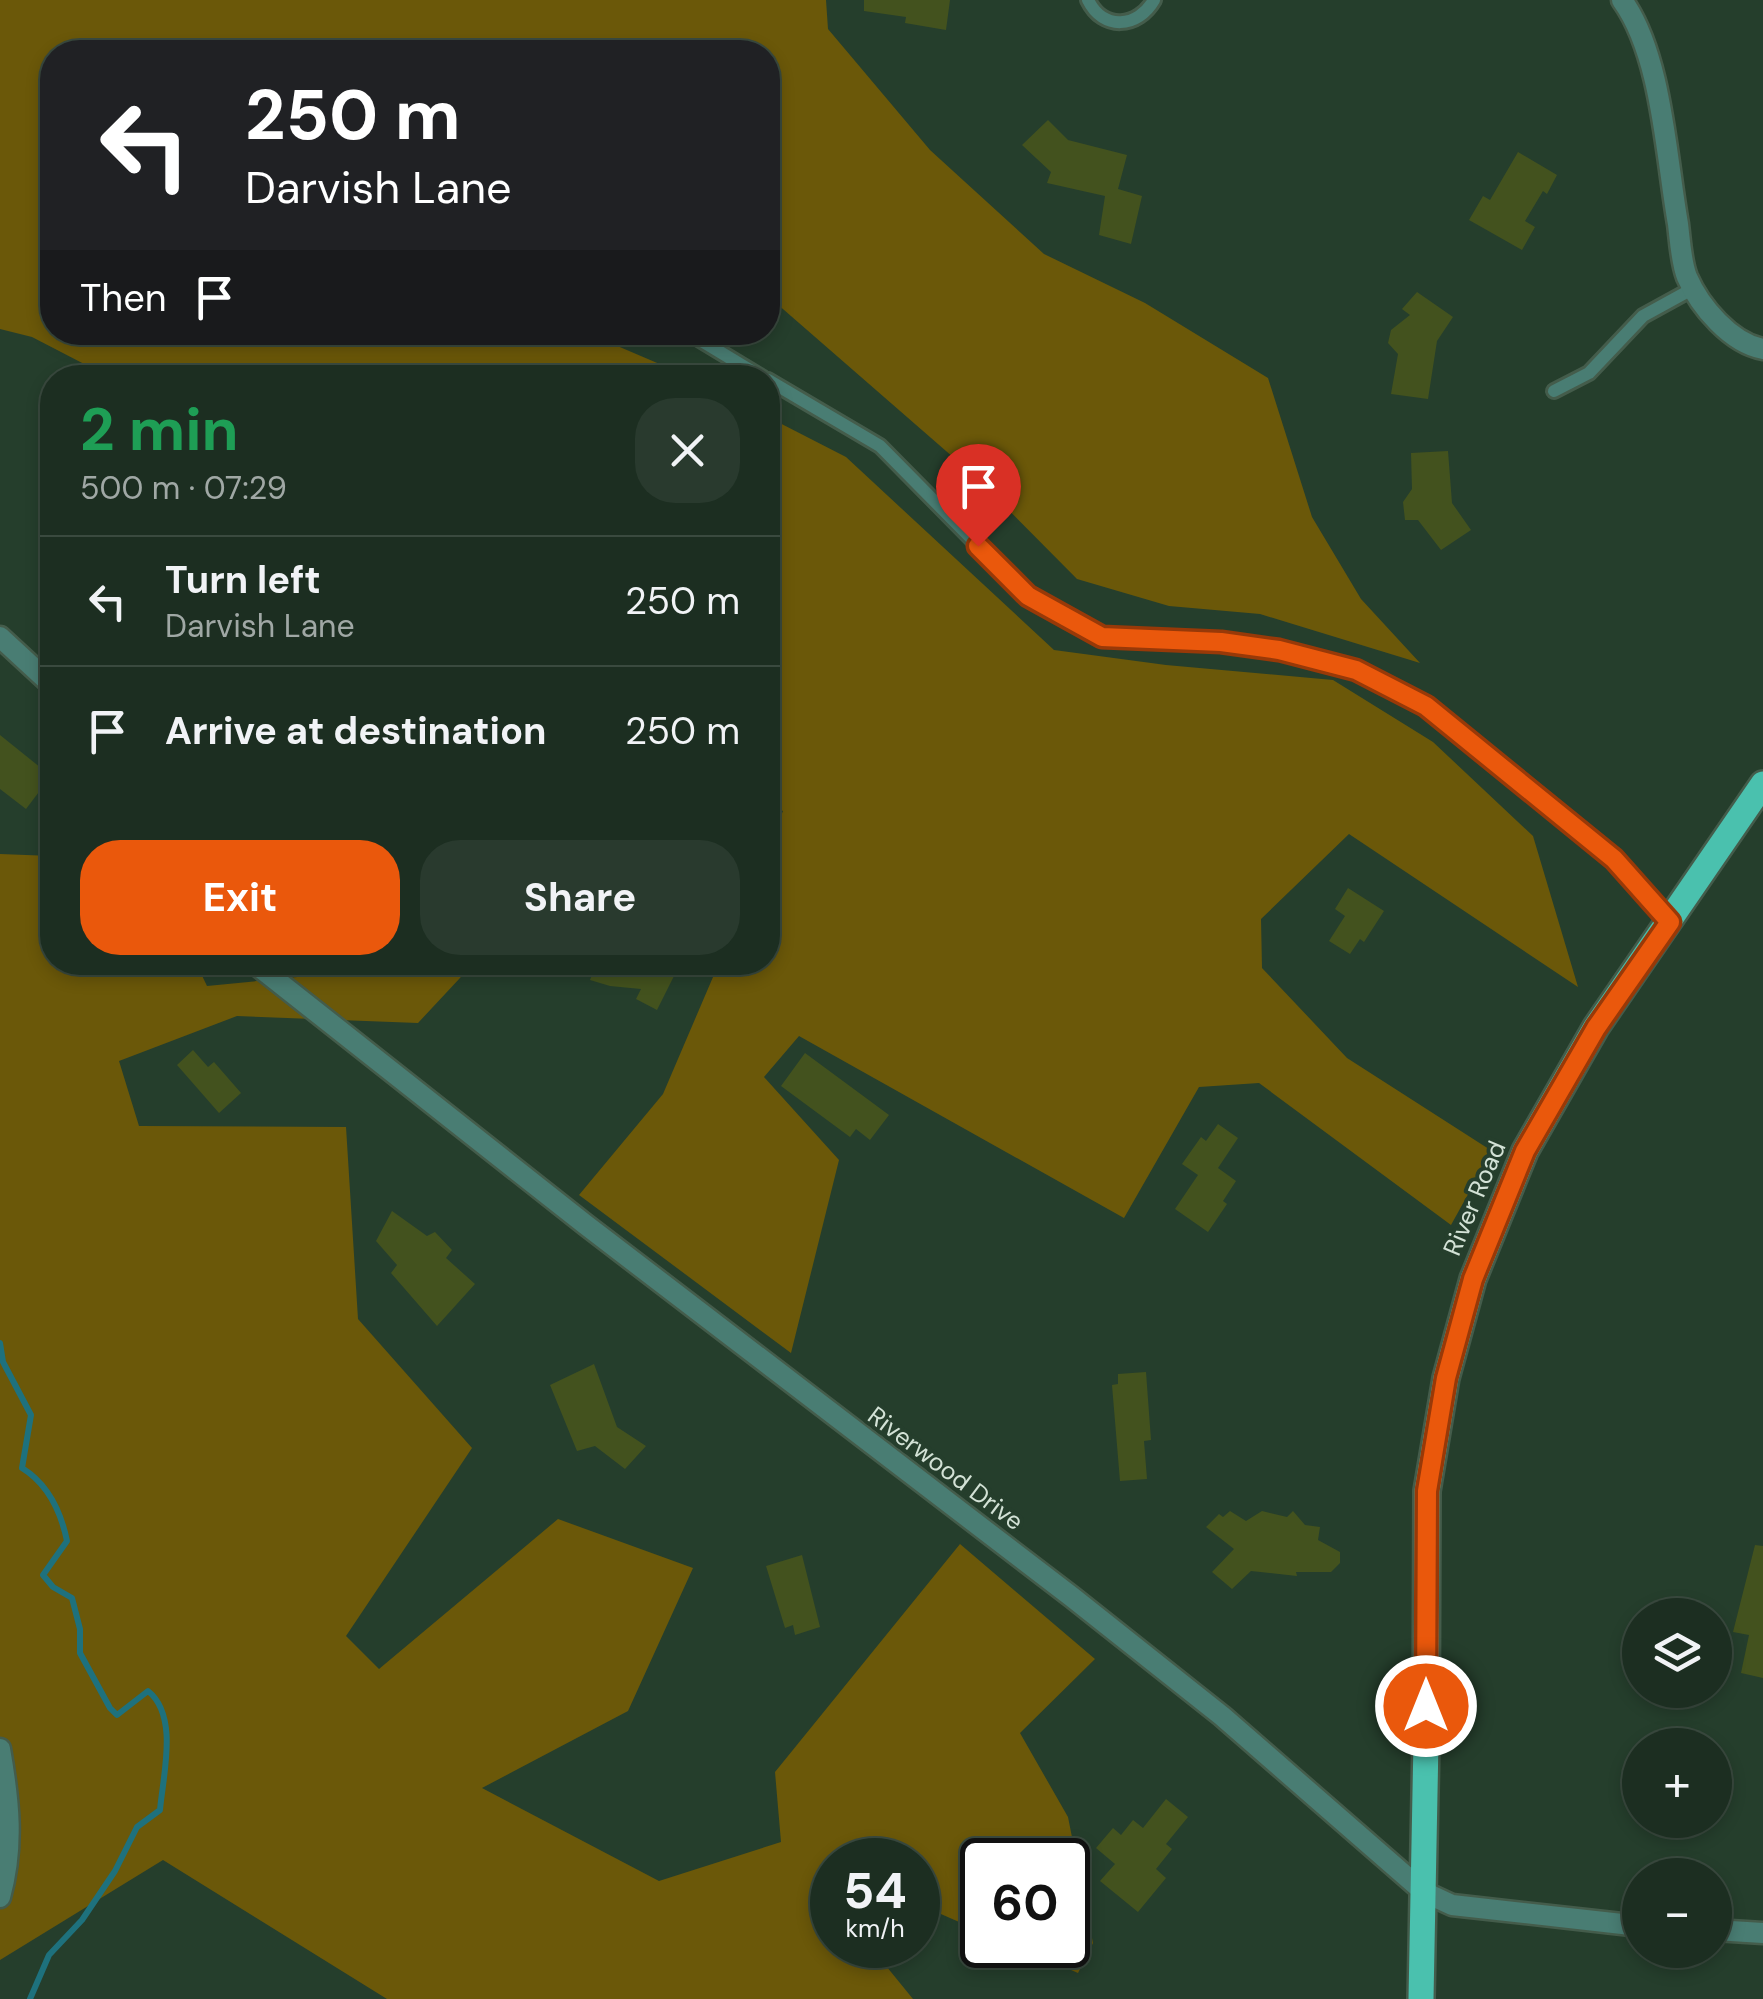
<!DOCTYPE html>
<html lang="en">
<head>
<meta charset="utf-8">
<style>
	body { margin:0; font-family:"DM Sans",sans-serif; background:#293a2e; color:#f1f3f6; height:100vh; display:flex; flex-direction:column; font-size:38px; white-space:nowrap }
	* { box-sizing:border-box; margin:0 }
	p { font-size:32px; color:#a0a8a5 }
	.icon { flex:none; width:55px; height:55px; fill:none; stroke:currentColor; stroke-width:2; stroke-linecap:round; stroke-linejoin:round }
	.map { position:relative; flex:1; overflow:hidden }
	.sheet { position:absolute; left:40px; top:365px; width:740px; height:610px; display:flex; flex-direction:column; background:#1c2e21; border-radius:40px; box-shadow:0 5px 15px #0003,0 0 0 2px #3a4a3f }
	.sheet>* { flex:none }
	.hud { position:absolute; left:40px; top:40px; width:740px; height:305px; border-radius:40px; box-shadow:0 5px 15px #0003,0 0 0 2px #3a4a3f; background:#202124; color:#fff; overflow:hidden }
	.fabs { position:absolute; left:1622px; top:1598px; display:grid; gap:20px }
	.fabs a { display:grid; place-items:center; width:110px; height:110px; border-radius:50%; background:#1c2e21; box-shadow:0 5px 15px #0003,0 0 0 2px #3a4a3f; font-size:50px }
	.speed { position:absolute; left:810px; top:1838px; display:flex; gap:20px; font-size:50px; font-weight:700; text-align:center }
	.speed>* { display:grid; place-content:center; width:130px; height:130px; border-radius:50%; background:#1c2e21; box-shadow:0 5px 15px #0003,0 0 0 2px #3a4a3f; line-height:1 }
	.speed small { font-size:25px; font-weight:400 }
	.speed .limit { border:5px solid #111; border-radius:15px; background:#fff; color:#111 }
	.pin { position:absolute; display:grid; place-items:center; width:85px; height:85px; color:#fff; margin:-102px -42px; border-radius:50% 50% 50% 0; rotate:-45deg; box-shadow:0 0 10px #0007 }
	.pin .icon { rotate:45deg }
	.me { position:absolute; width:110px; margin:-55px; rotate:0deg; stroke-linejoin:round; filter:drop-shadow(0 0 8px #0008) }
	.turn { display:flex; align-items:center; gap:35px; height:210px; padding:0 40px; font-size:45px }
	.turn .icon { width:130px; height:130px; stroke-width:2.5 }
	.turn b { display:block; font-size:70px; line-height:85px }
	.then { display:flex; align-items:center; height:95px; padding:0 40px; background:#0003; gap:20px; font-size:38px }
	.round { display:grid; place-items:center; flex:none; width:105px; height:105px; border-radius:40px; background:#293a2e }
	.overview { display:flex; align-items:center; justify-content:space-between; height:170px; padding:0 40px }
	h1 { font-size:60px; font-weight:700; line-height:75px; color:#1e9e55 }
	.button { display:flex; gap:20px; margin-top:auto; padding:20px 40px }
	.button a { flex:1; height:115px; border-radius:40px; background:#ea580c; color:#fff; font-size:40px; font-weight:700; line-height:115px; text-align:center }
	.button a+a { background:#293a2e; color:#f1f3f6 }
	ul { padding:0; list-style:none }
	li { display:flex; align-items:center; gap:30px; height:130px; padding:0 40px; border-top:2px solid #3a4a3f }
	li div { flex:1 }
	li b { display:block; font-size:38px }
	li em { font-style:normal }
	.map>svg:first-child { display:block }
	.green { fill:#6b5809 }
	.lines { fill:none; stroke-linecap:round; stroke-linejoin:round }
	.stream { stroke:#1e717d; stroke-width:6 }
	.building { fill:#43521e }
	.service-casing { stroke:#445c4b; stroke-width:18 }
	.minor-casing { stroke:#445c4b; stroke-width:25 }
	.primary-casing { stroke:#445c4b; stroke-width:30 }
	.service { stroke:#497d73; stroke-width:12 }
	.minor { stroke:#497d73; stroke-width:20 }
	.primary { stroke:#4ac1ae; stroke-width:25 }
	.route-casing { stroke:#983908; stroke-width:25 }
	.route { stroke:#ea580c; stroke-width:18 }
	.labels { text-anchor:middle; stroke-width:8; stroke-linejoin:round; paint-order:stroke }
	.street-label { font-size:25px; fill:#d3e2d6; stroke:#253e2c }
</style>
</head>
<body>
<div class="map">
<svg width="1763" height="1999" viewBox="0 0 1763 1999">
	<rect width="100%" height="100%" fill="#253e2c"/>
	<g class="green">
		<path d="M0 0H826L828 29 930 150 1044 254 1145 303 1268 378 1312 517 1361 599 1420 663 1260 614 1169 606 1077 579 977 478 768 296V52H52V332L587 333 690 377H90L88 366 32 337 0 329Z"/>
		<path d="M768 417 846 457 1054 650 1166 665 1333 680 1433 742 1533 836 1578 987 1349 834 1261 919 1262 968 1347 1058 1492 1151 1451 1225 1259 1083 1199 1087 1124 1218 799 1036 764 1077 839 1160 791 1353 579 1195 663 1094 719 963 768 962V847L783 811 768 805Z"/>
		<path d="M0 854 52 856V962L196 963 207 986 338 973 343 963H474L418 1023 237 1016 119 1061 139 1126 346 1127 358 1319 472 1448 346 1636 379 1669 558 1519 693 1568 628 1711 482 1788 659 1881 781 1842 775 1772 960 1544 1095 1659 1020 1733 1068 1817 1093 1943 1078 1973 1013 1945H1068V1860H982V1932L918 1904V1860H832V1945H869L913 1999H387L163 1860 0 1960Z"/>
	</g>
	<g class="lines">
		<path class="stream" d="M0 1343 3 1362 31 1415 22 1468C48 1484 61 1512 67 1541L43 1575 53 1587 72 1598 80 1629V1653L110 1708 117 1715 148 1691C179 1716 163 1775 160 1810L137 1827 115 1871 82 1920 49 1955 30 1999"/>
	</g>
	<g class="building">
		<path d="M864 0H950L946 30 905 23 906 17 864 11Z"/>
		<path d="M1048 120 1068 140 1127 155 1118 189 1142 196 1131 244 1099 235 1105 196 1047 183 1051 172 1022 145Z"/>
		<path d="M1518 152 1557 175 1547 194 1543 191 1525 221 1535 227 1522 250 1469 220 1483 196 1490 200Z"/>
		<path d="M1417 292 1453 317 1437 341 1428 399 1391 394 1398 354 1388 343 1391 330 1410 315 1402 309Z"/>
		<path d="M1448 451 1452 503 1471 530 1441 550 1418 520H1405L1403 502 1412 489 1411 453Z"/>
		<path d="M0 735 51 776 26 809 0 789Z"/>
		<path d="M1348 888 1384 911 1364 942 1360 939 1350 954 1329 941 1345 916 1335 909Z"/>
		<path d="M597 962H681L657 1010 636 999 641 989 610 986 590 980Z"/>
		<path d="M193 1050 208 1067 214 1062 241 1093 219 1113 177 1065Z"/>
		<path d="M805 1053 889 1115 870 1140 856 1129 850 1137 781 1086Z"/>
		<path d="M1218 1124 1238 1138 1218 1168 1236 1181 1223 1201 1227 1204 1208 1232 1175 1209 1198 1175 1182 1164 1201 1137 1206 1141Z"/>
		<path d="M392 1211 427 1236 435 1232 452 1250 446 1258 475 1284 437 1326 391 1273 397 1265 376 1241Z"/>
		<path d="M594 1364 617 1427 646 1446 625 1469 595 1446 577 1451 550 1385Z"/>
		<path d="M1146 1372 1151 1440 1144 1441 1147 1479 1120 1481 1112 1385 1118 1384V1374Z"/>
		<path d="M1230 1511 1246 1521 1262 1511 1287 1517 1293 1511 1305 1525 1320 1527 1318 1540 1340 1552V1563L1331 1572H1296L1297 1576 1251 1571 1232 1589 1212 1572 1234 1549 1206 1527 1219 1514 1223 1517Z"/>
		<path d="M1755 1545 1763 1546V1678L1741 1673 1749 1635 1733 1632Z"/>
		<path d="M802 1555 820 1627 795 1635 793 1625 785 1628 766 1566Z"/>
		<path d="M1166 1799 1188 1817 1166 1844 1172 1849 1156 1869 1166 1878 1138 1912 1100 1881 1115 1864 1096 1848 1113 1828 1121 1835 1133 1820 1143 1828Z"/>
	</g>
	<g class="lines">
		<g class="service-casing">
			<g id="service">
				<path d="M1088 0C1103 31 1138 28 1154 0"/>
				<path d="M687 332 763 378"/>
				<path d="M768 380 880 446 1028 596 1102 637 1221 642 1279 650 1356 670 1426 705 1614 859 1671 922"/>
				<path d="M1554 391 1589 373 1643 316 1694 288"/>
			</g>
		</g>
		<g class="minor-casing">
			<g id="minor">
				<path d="M1622 0C1662 55 1666 157 1678 224 1680 240 1681 262 1687 277 1700 307 1731 343 1763 349"/>
				<path d="M0 637 52 685"/>
				<path d="M253 962 586 1225 1072 1597 1222 1716 1424 1892 1452 1905 1640 1926"/>
				<path d="M0 1749C9 1800 14 1847 0 1897"/>
				<path d="M1715 1930 1763 1933"/>
			</g>
		</g>
		<g class="primary-casing">
			<path id="primary" d="M1421 1999 1426 1741 1427 1491 1446 1378 1473 1279 1525 1151 1596 1027 1763 784"/>
		</g>
		<use href="#service" class="service"/>
		<use href="#minor" class="minor"/>
		<use href="#primary" class="primary"/>
	</g>
	<g class="lines">
		<g class="route-casing">
			<path id="route" d="M978 546 1028 596 1102 637 1221 642 1279 650 1356 670 1426 706 1614 859 1670 922 1596 1028 1525 1151 1473 1279 1446 1378 1427 1491 1426 1706"/>
		</g>
		<use href="#route" class="route"/>
	</g>
	<g class="labels">
		<g class="street-label">
			<text transform="translate(1474 1198) rotate(-67)" y="9">River Road</text>
			<text transform="translate(946 1468) rotate(37)" y="9">Riverwood Drive</text>
		</g>
	</g>
</svg>
<div class="fabs">
<a><svg class="icon" aria-label="layers" viewBox="0 0 24 24"><path d="M12 4l9 5-9 5-9-5zM3 14l9 5 9-5"/></svg></a>
<a>+</a>
<a>−</a>
</div>
<div class="speed"><div>54<small>km/h</small></div><div class="limit">60</div></div>
<div class="pin" style="left:978px;top:546px;background:#d93025"><svg class="icon" aria-label="arrive" viewBox="0 0 24 24"><path d="M6 21V4h12l-3 4 3 4H6"/></svg></div>
<svg class="me" style="left:1426px;top:1706px" viewBox="-20 -20 40 40"><circle r="17" fill="#ea580c" stroke="#fff" stroke-width="3"/><path d="M0-11L8 9 0 5-8 9z" fill="#fff"/></svg>
<div class="hud">
<div class="turn"><svg class="icon" aria-label="left" viewBox="0 0 24 24"><path d="M17 20v-9H6M10 6l-5 5 5 5"/></svg><div><b>250 m</b>Darvish Lane</div></div>
<div class="then">Then<svg class="icon" aria-label="arrive" viewBox="0 0 24 24"><path d="M6 21V4h12l-3 4 3 4H6"/></svg></div>
</div>
<section class="sheet">
<div class="overview"><div><h1>2 min</h1><p>500 m · 07:29</p></div><a class="round"><svg class="icon" aria-label="close" viewBox="0 0 24 24"><path d="M6 6l12 12M18 6L6 18"/></svg></a></div>
<ul>
<li><svg class="icon" aria-label="left" viewBox="0 0 24 24"><path d="M17 20v-9H6M10 6l-5 5 5 5"/></svg><div><b>Turn left</b><p>Darvish Lane</p></div><em>250 m</em></li>
<li><svg class="icon" aria-label="arrive" viewBox="0 0 24 24"><path d="M6 21V4h12l-3 4 3 4H6"/></svg><div><b>Arrive at destination</b></div><em>250 m</em></li>
</ul>
<div class="button"><a>Exit</a><a>Share</a></div>
</section>
</div>
</body>
</html>
